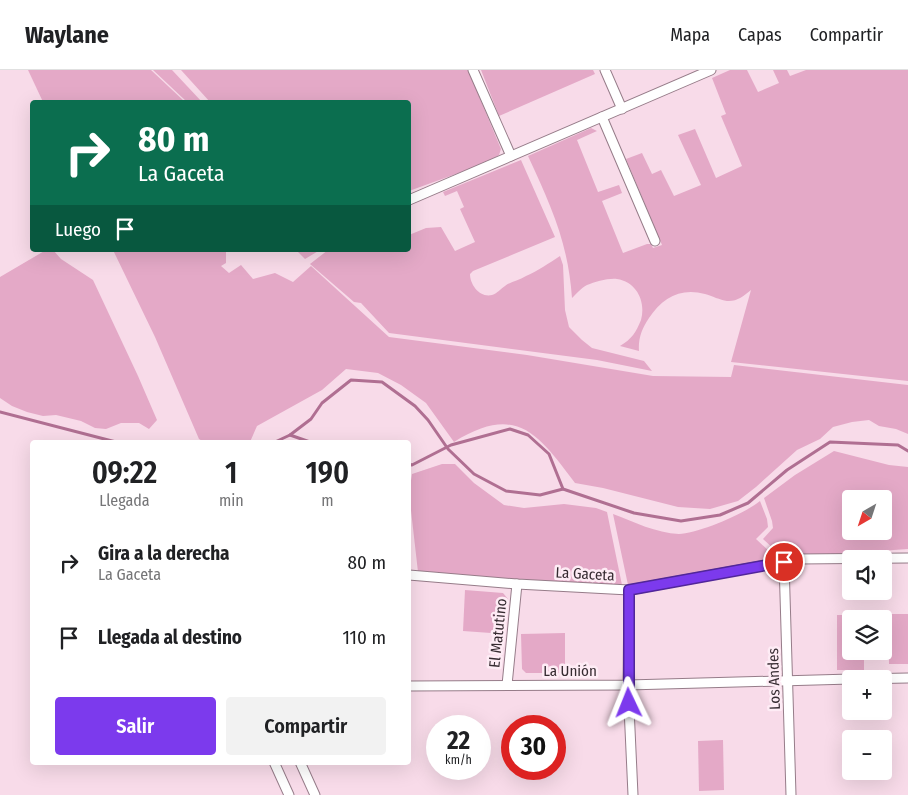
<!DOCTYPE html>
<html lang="es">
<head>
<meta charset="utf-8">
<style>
	body { margin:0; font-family:"Fira Sans Condensed",sans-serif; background:#f2f2f2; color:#202124; height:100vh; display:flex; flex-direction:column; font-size:19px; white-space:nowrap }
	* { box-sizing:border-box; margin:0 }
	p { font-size:16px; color:#757577 }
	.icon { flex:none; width:28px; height:28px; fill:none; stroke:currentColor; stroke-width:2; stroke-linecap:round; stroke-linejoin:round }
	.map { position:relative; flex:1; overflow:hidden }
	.details { position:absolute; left:30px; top:370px; width:381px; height:325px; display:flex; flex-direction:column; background:#fff; border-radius:5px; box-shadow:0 5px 20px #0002 }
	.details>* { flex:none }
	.guide { position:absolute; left:30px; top:30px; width:381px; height:152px; border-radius:5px; box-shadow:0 5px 20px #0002; background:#0b6e4f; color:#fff; overflow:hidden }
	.needle { width:32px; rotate:219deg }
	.tools { position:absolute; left:842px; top:420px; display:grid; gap:10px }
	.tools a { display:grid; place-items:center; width:50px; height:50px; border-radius:5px; background:#fff; box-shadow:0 5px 20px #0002; font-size:25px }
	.speed { position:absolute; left:426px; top:645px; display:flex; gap:10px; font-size:25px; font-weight:700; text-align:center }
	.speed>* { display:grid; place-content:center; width:65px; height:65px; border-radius:50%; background:#fff; box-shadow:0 5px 20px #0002; line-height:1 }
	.speed small { font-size:12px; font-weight:400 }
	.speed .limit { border:8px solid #d22; background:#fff; color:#111 }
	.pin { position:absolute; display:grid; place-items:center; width:42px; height:42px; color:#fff; margin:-21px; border:2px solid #fff; border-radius:50%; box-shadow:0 1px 5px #0007 }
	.me { position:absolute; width:55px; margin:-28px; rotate:358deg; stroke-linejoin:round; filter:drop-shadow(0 0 4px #0008) }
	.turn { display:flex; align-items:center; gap:18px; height:105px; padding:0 25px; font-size:22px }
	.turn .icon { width:65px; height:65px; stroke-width:2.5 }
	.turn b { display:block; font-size:35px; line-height:42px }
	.then { display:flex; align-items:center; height:48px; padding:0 25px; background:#0003; gap:10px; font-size:19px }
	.eta { display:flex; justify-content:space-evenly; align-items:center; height:85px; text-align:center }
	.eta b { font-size:30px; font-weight:600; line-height:35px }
	.primary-button { display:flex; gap:10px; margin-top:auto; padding:10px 25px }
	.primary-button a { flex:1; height:58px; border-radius:5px; background:#7c3aed; color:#fff; font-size:20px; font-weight:600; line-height:58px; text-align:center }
	.primary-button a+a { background:#f2f2f2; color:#202124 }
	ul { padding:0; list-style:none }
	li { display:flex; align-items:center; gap:15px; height:75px; padding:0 25px }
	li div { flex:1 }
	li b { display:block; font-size:19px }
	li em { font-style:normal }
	header { display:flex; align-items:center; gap:30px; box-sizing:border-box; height:70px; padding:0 25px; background:#fff; border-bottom:1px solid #e0e0e0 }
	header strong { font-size:24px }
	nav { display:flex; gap:28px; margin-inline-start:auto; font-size:18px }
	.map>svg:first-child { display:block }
	.green { fill:#e4a9c7; fill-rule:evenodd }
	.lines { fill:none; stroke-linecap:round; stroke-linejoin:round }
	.stream { stroke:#b06f92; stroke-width:3 }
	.minor-casing { stroke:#967c89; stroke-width:11 }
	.minor { stroke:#fff; stroke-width:9 }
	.route-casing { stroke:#51269a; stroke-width:12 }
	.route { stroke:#7c3aed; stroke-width:9 }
	.labels { text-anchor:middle; stroke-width:5; stroke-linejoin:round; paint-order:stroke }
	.street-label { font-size:15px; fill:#362b31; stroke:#feecf5 }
</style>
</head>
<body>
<header>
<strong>Waylane</strong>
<nav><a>Mapa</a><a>Capas</a><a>Compartir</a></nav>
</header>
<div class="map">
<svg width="908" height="725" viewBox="0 0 908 725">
	<rect width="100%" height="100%" fill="#f8dbe9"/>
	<g class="green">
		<path d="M28 0H151L185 32H43Z"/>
		<path d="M153 0H172L202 32H187Z"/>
		<path d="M181 0H468L501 79 499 85 489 92 409 121V32H210Z"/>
		<path d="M481 0H593L595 4 499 46Z"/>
		<path d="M730 0H747L758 22 779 13 773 0H787L790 6 806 0H908V311L731 292 751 220C744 226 736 232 727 231 720 230 712 226 705 224 681 217 662 228 649 248 642 258 638 269 639 281L620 276C632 269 636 262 641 250 646 232 637 212 617 209 608 208 595 212 587 215 581 218 576 224 572 228 568 172 551 136 528 86L591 58 597 61 577 70 598 122 619 115 622 123 602 131 623 183 647 174H651L653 178 662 175 626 89 642 83 652 104 661 100 674 126 701 115 678 65 695 59 716 108 742 96 721 46 726 44 712 8Z"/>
		<path d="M521 90 555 167 473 201 470 204C470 215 480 228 492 225 498 223 500 219 505 216 510 212 520 210 526 206 538 201 549 193 560 186L563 195 565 240 569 257 582 270 592 278 644 291 652 301 597 290 389 263 361 233 354 232 310 194 328 180H409V165L426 158 441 157 455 181 475 172 460 139 464 137 457 121 445 126 443 122Z"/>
		<path d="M46 180H53L61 189 93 210 138 306 157 350 149 359 139 353H121L106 359 95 358 81 351 56 345 43 346 27 342 12 336 0 328V207Z"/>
		<path d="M113 180H226V193L221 196 229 203 241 195 253 209 275 203 293 212 311 196 389 267 527 285 653 306 731 307 734 295 908 315V364L896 359 879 356 869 350 852 352 833 357 820 369 797 380 756 417 738 431 710 439 678 437 603 418 575 413C538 364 517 333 454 372L426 333 401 315 378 303 346 299 322 320 257 356 250 372H204L199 369 155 267Z"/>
		<path d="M296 180H320L305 189Z"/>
		<path d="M834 381 889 395 908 397V479L779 488 775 480 763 469 773 458 772 451 764 428 795 405ZM851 429H884V461H851Z"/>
		<path d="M442 394H455L474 413 504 435 524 438 564 434 596 438 607 442 622 515 561 513 418 502 409 423 412 404Z"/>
		<path d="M760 431 767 449 768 457 756 469 770 482 772 489 648 514 628 515 613 444C634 452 656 463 679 464 697 464 746 443 760 431Z"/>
		<path d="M465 520 503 523 508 529 505 564 463 561Z"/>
		<path d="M888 544H908V594H889Z"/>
		<path d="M837 545H862V549H851V581H864V600H837Z"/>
		<path d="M565 563V603H526L522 599 521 564Z"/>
		<path d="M723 670 724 720 699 721 698 671Z"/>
	</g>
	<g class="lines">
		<g class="stream">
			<path d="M0 342 116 372"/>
			<path d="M290 365 311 349 322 333 351 310 382 312 415 336 428 350 448 379 474 404 506 421 540 425 563 419"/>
			<path d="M275 372 290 365 310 372"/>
			<path d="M409 394 412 395 451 375 510 359 528 365 549 384 563 419 634 443 681 451 720 445 748 433 787 400 830 372 898 375 908 381"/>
		</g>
		<g class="minor-casing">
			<g id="minor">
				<path d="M473 0 511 86"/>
				<path d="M605 0 622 39"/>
				<path d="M602 47 655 171"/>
				<path d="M409 130 711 0"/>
				<path d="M784 492 791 725"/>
				<path d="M409 505 517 514 629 520 798 489 908 488"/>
				<path d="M629 520 628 615 633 725"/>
				<path d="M857 609 908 608"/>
				<path d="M507 615 517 514"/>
				<path d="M409 616 628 615 851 609"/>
				<path d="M274 692 289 725"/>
				<path d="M300 692 315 725"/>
			</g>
		</g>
		<use href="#minor" class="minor"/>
	</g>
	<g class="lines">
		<g class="route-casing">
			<path id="route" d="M629 633V520L784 492"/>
		</g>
		<use href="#route" class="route"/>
	</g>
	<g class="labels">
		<g class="street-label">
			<text transform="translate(585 504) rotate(3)" y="5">La Gaceta</text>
			<text transform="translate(498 563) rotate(-84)" y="5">El Matutino</text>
			<text x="570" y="606">La Unión</text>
			<text transform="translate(774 609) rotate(-92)" y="5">Los Andes</text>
		</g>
	</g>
</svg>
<div class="tools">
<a><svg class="needle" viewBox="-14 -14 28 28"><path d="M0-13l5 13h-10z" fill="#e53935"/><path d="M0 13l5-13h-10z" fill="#757577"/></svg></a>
<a><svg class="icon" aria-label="sound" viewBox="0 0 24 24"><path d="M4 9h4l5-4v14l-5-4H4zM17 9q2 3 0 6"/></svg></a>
<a><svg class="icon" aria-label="layers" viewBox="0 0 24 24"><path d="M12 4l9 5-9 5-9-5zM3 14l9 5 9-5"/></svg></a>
<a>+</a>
<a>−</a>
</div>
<div class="speed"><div>22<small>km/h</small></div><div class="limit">30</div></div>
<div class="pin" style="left:784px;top:492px;background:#d93025"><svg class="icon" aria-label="arrive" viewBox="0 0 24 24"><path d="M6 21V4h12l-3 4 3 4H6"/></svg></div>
<svg class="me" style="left:629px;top:633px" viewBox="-20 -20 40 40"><path d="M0-17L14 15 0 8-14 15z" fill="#7c3aed" stroke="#fff" stroke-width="4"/></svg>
<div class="guide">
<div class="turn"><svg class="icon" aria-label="right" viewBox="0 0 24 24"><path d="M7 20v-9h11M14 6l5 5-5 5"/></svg><div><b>80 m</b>La Gaceta</div></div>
<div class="then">Luego<svg class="icon" aria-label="arrive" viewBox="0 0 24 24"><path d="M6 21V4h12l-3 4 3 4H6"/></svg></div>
</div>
<section class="details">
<div class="eta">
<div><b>09:22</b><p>Llegada</p></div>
<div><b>1</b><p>min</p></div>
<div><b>190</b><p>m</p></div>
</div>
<ul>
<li><svg class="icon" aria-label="right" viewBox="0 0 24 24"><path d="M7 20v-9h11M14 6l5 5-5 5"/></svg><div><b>Gira a la derecha</b><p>La Gaceta</p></div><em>80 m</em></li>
<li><svg class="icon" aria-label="arrive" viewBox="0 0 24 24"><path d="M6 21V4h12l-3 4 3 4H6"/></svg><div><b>Llegada al destino</b></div><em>110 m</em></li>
</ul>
<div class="primary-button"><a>Salir</a><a>Compartir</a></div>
</section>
</div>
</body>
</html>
